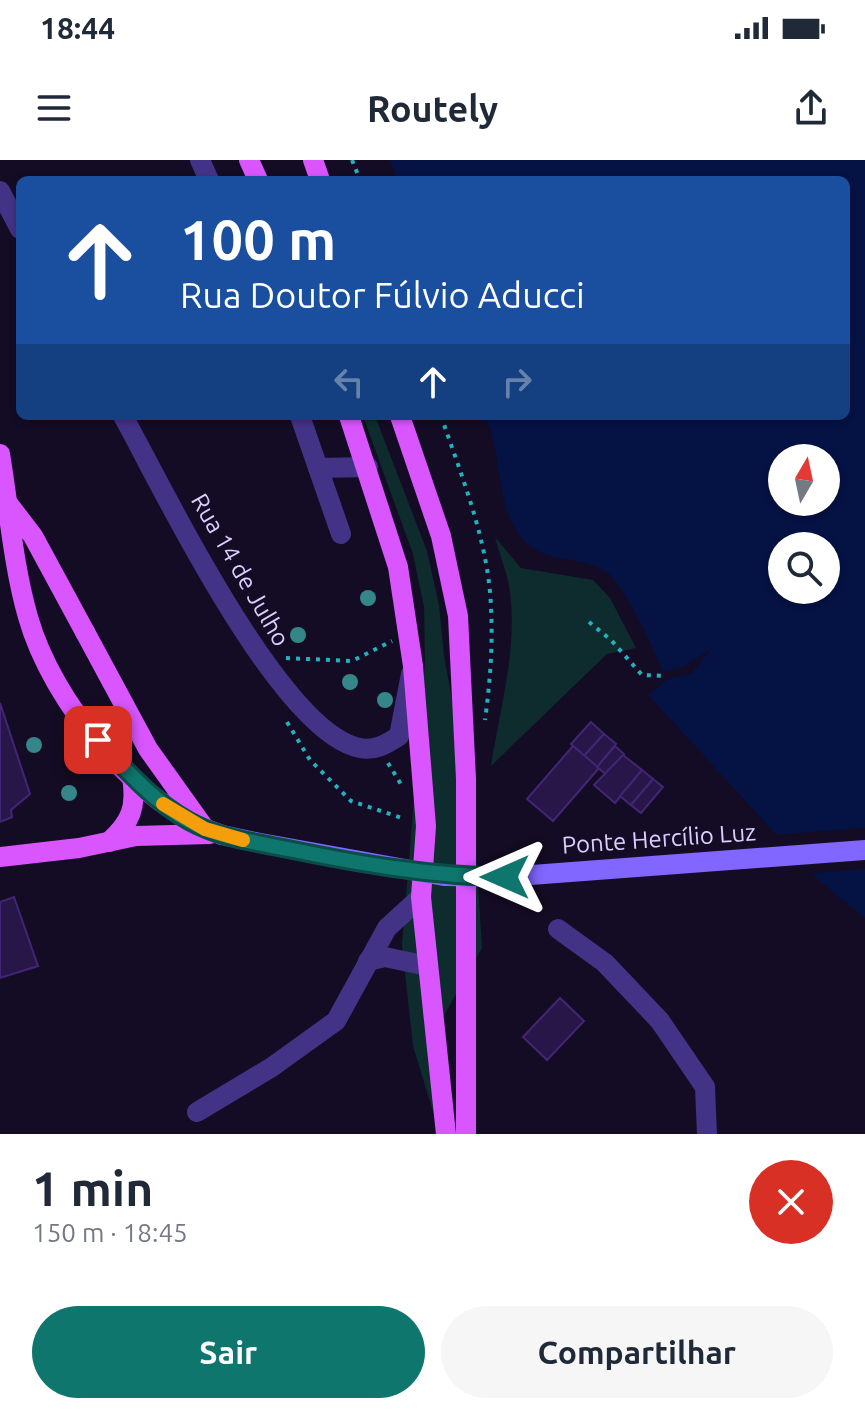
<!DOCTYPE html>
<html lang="pt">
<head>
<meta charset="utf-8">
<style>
	body { margin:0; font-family:Ubuntu,sans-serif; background:#f6f6f7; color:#1f2937; height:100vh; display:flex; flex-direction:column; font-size:30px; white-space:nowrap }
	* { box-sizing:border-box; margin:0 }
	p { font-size:26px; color:#747a83 }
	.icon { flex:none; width:44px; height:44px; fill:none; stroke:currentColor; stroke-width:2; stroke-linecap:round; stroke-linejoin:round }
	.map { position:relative; height:974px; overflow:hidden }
	.sheet { display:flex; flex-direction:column; background:#fff; flex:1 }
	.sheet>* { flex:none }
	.guide { position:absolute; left:16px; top:16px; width:834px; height:244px; border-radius:12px; box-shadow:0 2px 6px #0004; background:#1a4fa0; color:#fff; overflow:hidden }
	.needle { width:52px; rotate:9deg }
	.controls { position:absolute; left:768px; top:284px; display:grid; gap:16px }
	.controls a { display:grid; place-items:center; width:72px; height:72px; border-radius:50%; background:#fff; box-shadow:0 2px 6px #0004; font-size:40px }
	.pin { position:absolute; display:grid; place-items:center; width:68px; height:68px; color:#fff; margin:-34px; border-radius:16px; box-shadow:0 4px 12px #0006 }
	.me { position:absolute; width:88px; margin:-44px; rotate:270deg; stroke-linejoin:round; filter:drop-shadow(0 0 6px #0008) }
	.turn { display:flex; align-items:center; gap:28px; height:168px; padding:0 32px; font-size:36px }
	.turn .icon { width:104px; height:104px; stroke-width:2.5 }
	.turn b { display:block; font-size:56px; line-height:68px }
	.lanes { display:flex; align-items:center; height:76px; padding:0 32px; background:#0003; justify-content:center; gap:40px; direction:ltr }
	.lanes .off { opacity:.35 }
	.round { display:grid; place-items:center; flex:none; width:84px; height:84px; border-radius:42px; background:#f6f6f7 }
	.head { display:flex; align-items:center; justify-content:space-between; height:136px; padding:0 32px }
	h1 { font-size:48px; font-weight:700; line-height:60px }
	.primary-button { display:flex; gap:16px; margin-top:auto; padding:16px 32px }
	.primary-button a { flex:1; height:92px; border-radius:48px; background:#0f766e; color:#fff; font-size:32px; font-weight:700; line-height:92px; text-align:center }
	.primary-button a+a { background:#f6f6f7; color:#1f2937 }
	.status { display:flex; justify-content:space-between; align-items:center; height:56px; padding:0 40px; background:#fff; direction:ltr }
	.status svg { height:22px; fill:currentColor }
	header { display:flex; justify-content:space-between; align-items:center; height:104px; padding:0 32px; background:#fff; font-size:36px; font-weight:700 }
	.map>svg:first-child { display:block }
	.green { fill:#0e2b2e }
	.water { fill:#051244; fill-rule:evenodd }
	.pier { fill:#140c24 }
	.building { fill:#271647; stroke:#422675; stroke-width:2 }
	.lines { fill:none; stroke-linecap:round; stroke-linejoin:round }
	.path { stroke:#24b0be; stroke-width:4; stroke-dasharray:4 6; stroke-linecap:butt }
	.street { stroke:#433387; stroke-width:20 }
	.secondary { stroke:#8166ff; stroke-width:20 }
	.primary { stroke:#d956ff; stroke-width:20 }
	.secondary-bridge { stroke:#8166ff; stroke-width:20 }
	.primary-bridge { stroke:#d956ff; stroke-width:20 }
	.tree { fill:#358688 }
	.route-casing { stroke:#0a4d48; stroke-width:20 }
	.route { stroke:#0f766e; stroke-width:14 }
	.slow { stroke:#f59e0b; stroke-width:14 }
	.labels { text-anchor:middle; stroke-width:8; stroke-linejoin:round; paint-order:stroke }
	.street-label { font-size:24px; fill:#dccfff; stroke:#140c24 }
</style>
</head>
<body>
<div class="status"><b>18:44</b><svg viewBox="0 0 49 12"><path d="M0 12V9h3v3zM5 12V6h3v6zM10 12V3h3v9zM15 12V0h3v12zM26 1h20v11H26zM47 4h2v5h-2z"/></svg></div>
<header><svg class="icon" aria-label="menu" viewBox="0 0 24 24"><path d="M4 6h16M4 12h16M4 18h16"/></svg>Routely<svg class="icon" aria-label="share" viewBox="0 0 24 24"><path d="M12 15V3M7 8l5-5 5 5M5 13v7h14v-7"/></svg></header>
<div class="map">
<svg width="865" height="974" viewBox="0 0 865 974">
	<rect width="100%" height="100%" fill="#140c24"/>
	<g class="green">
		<path d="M363 256H375L427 391 439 445 444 496 474 658 482 788 442 859 440 974 413 886 402 785 425 503 424 447 413 394Z"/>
		<path d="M495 377 521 408 593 420 610 438 636 488 607 494 491 606C500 548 519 484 509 426 506 409 499 393 495 377Z"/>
	</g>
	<path class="water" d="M390 0H865V758L817 719 648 535 668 519 692 513 710 490 683 507 664 512C653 489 625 424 606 412 579 394 543 405 522 378 494 345 504 293 484 256H846V20H397ZM782 298H826V342H782ZM782 386H826V430H782Z"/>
	<path class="pier" d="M865 668V709L806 714 771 675Z"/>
	<g class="building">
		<path d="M0 543 30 634 11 650 12 657 0 662Z"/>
		<path d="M591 562 604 574 584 596 571 584Z"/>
		<path d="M604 574 616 584 597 607 584 596Z"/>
		<path d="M573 586 599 608 553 661 527 639Z"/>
		<path d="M615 586 624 594 607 615 597 607Z"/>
		<path d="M623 595 642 610 615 643 594 625Z"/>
		<path d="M642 610 653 619 631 645 620 636Z"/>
		<path d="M653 619 663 627 641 653 631 645Z"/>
		<path d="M14 737 38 806 0 818V742Z"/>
		<path d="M560 838 584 861 547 900 523 877Z"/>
	</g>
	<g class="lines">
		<g class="path">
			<path d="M352 0 360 20"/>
			<path d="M441 256C462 317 489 384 491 448 493 486 490 523 485 560"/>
			<path d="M589 462 611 480 642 515 666 516"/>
			<path d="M286 498 352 501 392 481"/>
			<path d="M287 562 310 600 351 641 405 659"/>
			<path d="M388 603 402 626"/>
		</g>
		<g class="street">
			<path d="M200 0 209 20"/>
			<path d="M0 31 20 69"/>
			<path d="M123 256C163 328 280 573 360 588 376 591 386 584 399 576L411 514"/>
			<path d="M300 256 341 374"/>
			<path d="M318 308 368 307"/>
			<path d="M558 769 605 803 660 861 705 927 707 974"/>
			<path d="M368 801 385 797 427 806"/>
			<path d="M197 952 272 907 336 861 387 768 421 737"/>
		</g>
		<path class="secondary" d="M222 675 255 682"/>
		<g class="primary">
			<path d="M249 0 258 20"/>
			<path d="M313 0 320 20"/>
			<path d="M349 256 398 407 413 506 426 666 421 737 446 974"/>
			<path d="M400 256 441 376 458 456 466 619V974"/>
			<path d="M0 294C9 348 13 405 28 457 52 542 137 646 222 675"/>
			<path d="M85 472 148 589 203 666"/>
			<path d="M109 682C131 662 137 647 132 617"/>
			<path d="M0 697 79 688 136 676 210 674"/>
		</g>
		<path class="secondary-bridge" d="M255 682 444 716 505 717 865 690"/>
		<path class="primary-bridge" d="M0 333 33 376 85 472"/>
	</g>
	<g class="tree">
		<circle cx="368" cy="438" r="8"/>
		<circle cx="298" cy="475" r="8"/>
		<circle cx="350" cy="522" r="8"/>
		<circle cx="385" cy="540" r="8"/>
		<circle cx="34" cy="585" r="8"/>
		<circle cx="69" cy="633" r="8"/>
	</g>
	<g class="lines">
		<g class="route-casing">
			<path id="route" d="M98 580C126 610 153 641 189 661 219 678 254 682 288 689 361 704 430 716 505 717"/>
		</g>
		<use href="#route" class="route"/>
		<path class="slow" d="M163 644 205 669 243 680"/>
	</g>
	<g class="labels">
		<g class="street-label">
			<text transform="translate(240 410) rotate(60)" y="8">Rua 14 de Julho</text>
			<text transform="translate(659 679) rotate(-4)" y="8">Ponte Hercílio Luz</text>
		</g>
	</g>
</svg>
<div class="controls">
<a><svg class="needle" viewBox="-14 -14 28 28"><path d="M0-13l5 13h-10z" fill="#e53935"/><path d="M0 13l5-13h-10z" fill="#747a83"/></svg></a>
<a><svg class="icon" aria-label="search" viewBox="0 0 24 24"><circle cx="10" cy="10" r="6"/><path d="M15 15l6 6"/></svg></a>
</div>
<div class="pin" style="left:98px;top:580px;background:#d93025"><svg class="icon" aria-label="arrive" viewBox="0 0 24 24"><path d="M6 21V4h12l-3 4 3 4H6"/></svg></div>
<svg class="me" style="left:505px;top:717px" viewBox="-20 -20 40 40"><path d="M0-17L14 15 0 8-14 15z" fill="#0f766e" stroke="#fff" stroke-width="4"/></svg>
<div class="guide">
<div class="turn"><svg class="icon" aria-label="ahead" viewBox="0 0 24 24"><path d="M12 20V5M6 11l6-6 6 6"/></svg><div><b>100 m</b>Rua Doutor Fúlvio Aducci</div></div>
<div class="lanes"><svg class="icon off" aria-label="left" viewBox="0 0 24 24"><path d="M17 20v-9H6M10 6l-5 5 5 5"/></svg><svg class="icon" aria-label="ahead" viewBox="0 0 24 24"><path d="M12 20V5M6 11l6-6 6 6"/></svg><svg class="icon off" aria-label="right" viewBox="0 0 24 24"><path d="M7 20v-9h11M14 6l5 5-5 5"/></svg></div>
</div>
</div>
<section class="sheet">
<div class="head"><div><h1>1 min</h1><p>150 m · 18:45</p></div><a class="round" style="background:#d93025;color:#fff"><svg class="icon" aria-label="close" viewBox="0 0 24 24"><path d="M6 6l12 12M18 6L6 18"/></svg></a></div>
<div class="primary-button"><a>Sair</a><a>Compartilhar</a></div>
</section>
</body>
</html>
